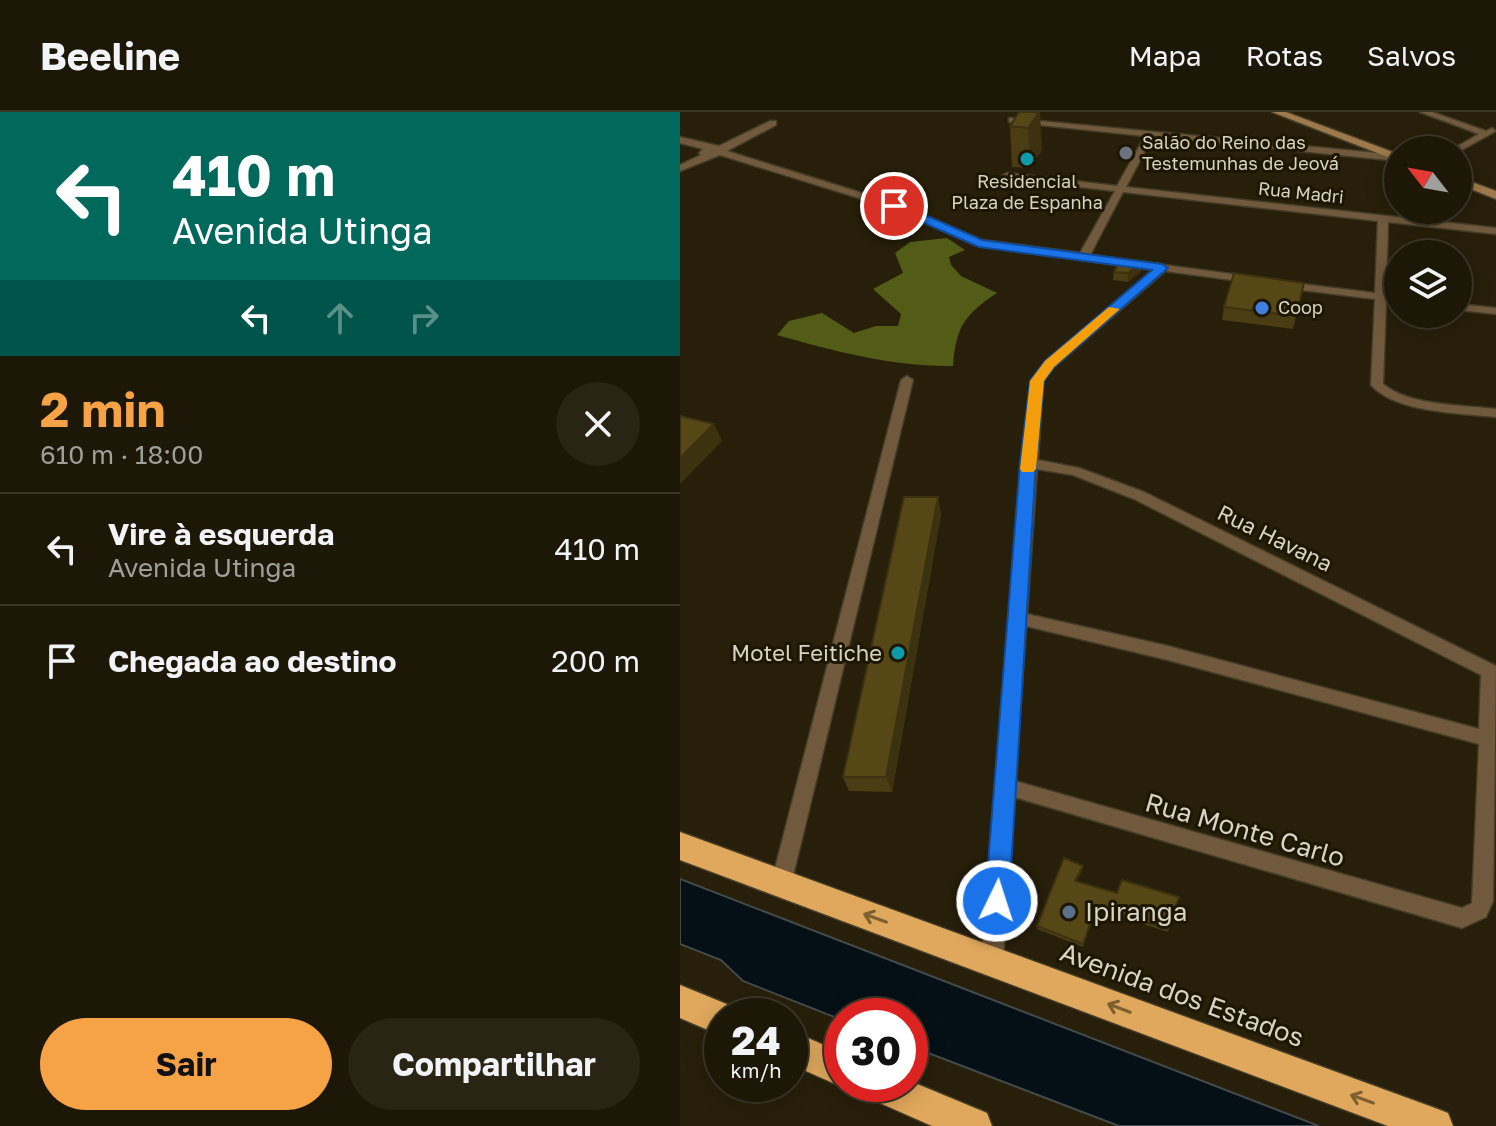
<!DOCTYPE html>
<html lang="pt">
<head>
<meta charset="utf-8">
<style>
	body { margin:0; font-family:"Golos Text",sans-serif; background:#2a2415; color:#f1f3f6; height:100vh; display:flex; flex-direction:column; font-size:30px; white-space:nowrap }
	* { box-sizing:border-box; margin:0 }
	p { font-size:26px; color:#a09f9b }
	.icon { flex:none; width:44px; height:44px; fill:none; stroke:currentColor; stroke-width:2; stroke-linecap:round; stroke-linejoin:round }
	.map { position:relative; flex:1; overflow:hidden }
	.drawer { display:flex; flex-direction:column; background:#1d1707; width:680px }
	.drawer>* { flex:none }
	.banner { background:#00695c; color:#fff; overflow:hidden }
	.needle { width:52px; rotate:301deg }
	.buttons { position:absolute; left:704px; top:24px; display:grid; gap:16px }
	.buttons a { display:grid; place-items:center; width:88px; height:88px; border-radius:50%; background:#1d1707; box-shadow:0 4px 20px #0003,0 0 0 2px #3b3628; font-size:40px }
	.speed { position:absolute; left:24px; top:886px; display:flex; gap:16px; font-size:40px; font-weight:700; text-align:center }
	.speed>* { display:grid; place-content:center; width:104px; height:104px; border-radius:50%; background:#1d1707; box-shadow:0 4px 20px #0003,0 0 0 2px #3b3628; line-height:1 }
	.speed small { font-size:20px; font-weight:400 }
	.speed .limit { border:12px solid #d22; background:#fff; color:#111 }
	.pin { position:absolute; display:grid; place-items:center; width:68px; height:68px; color:#fff; margin:-34px; border:4px solid #fff; border-radius:50%; box-shadow:0 2px 8px #0007 }
	.me { position:absolute; width:88px; margin:-44px; rotate:4deg; stroke-linejoin:round; filter:drop-shadow(0 0 6px #0008) }
	.turn { display:flex; align-items:center; gap:28px; height:168px; padding:0 40px; font-size:36px }
	.turn .icon { width:104px; height:104px; stroke-width:2.5 }
	.turn b { display:block; font-size:56px; line-height:68px }
	.lanes { display:flex; align-items:center; height:76px; padding:0 40px; background:#0003; justify-content:center; gap:40px; direction:ltr }
	.lanes .off { opacity:.35 }
	.round { display:grid; place-items:center; flex:none; width:84px; height:84px; border-radius:42px; background:#2a2415 }
	.head { display:flex; align-items:center; justify-content:space-between; height:136px; padding:0 40px }
	h1 { font-size:48px; font-weight:700; line-height:60px; color:#f6a247 }
	.primary-button { display:flex; gap:16px; margin-top:auto; padding:16px 40px }
	.primary-button a { flex:1; height:92px; border-radius:48px; background:#f6a247; color:#111; font-size:32px; font-weight:700; line-height:92px; text-align:center }
	.primary-button a+a { background:#2a2415; color:#f1f3f6 }
	ul { padding:0; list-style:none }
	li { display:flex; align-items:center; gap:24px; height:112px; padding:0 40px; border-top:2px solid #3b3628 }
	li div { flex:1 }
	li b { display:block; font-size:30px }
	li em { font-style:normal }
	header { display:flex; align-items:center; gap:48px; box-sizing:border-box; height:112px; padding:0 40px; background:#1d1707; border-bottom:2px solid #3b3628 }
	header strong { font-size:38px }
	nav { display:flex; gap:44px; margin-inline-start:auto; font-size:28px }
	main { display:flex; flex:1; min-height:0 }
	.map>svg:first-child { display:block }
	.forest { fill:#525c17 }
	.water { fill:#040f16; stroke:#434a4a; stroke-width:2 }
	.lines { fill:none; stroke-linecap:round; stroke-linejoin:round }
	.street-casing { stroke:#433c27; stroke-width:3 }
	.secondary-casing { stroke:#433c27; stroke-width:3 }
	.highway-casing { stroke:#433c27; stroke-width:3 }
	.street { fill:#70593d; fill-rule:evenodd }
	.secondary { fill:#9d794b; fill-rule:evenodd }
	.highway { fill:#e0a85d; fill-rule:evenodd }
	.wall { fill:#4a3d14 }
	.shaded-wall { fill:#3c3210 }
	.building { fill:#564717; stroke:#3c3210; stroke-width:2 }
	.oneway { stroke:#7e5f30 }
	.route { fill:#1a73e8; stroke:#114b97; stroke-width:2 }
	.slow { fill:#f59e0b }
	.worship-dot { fill:#6b7280; stroke:#1d1602; stroke-width:3 }
	.culture-dot { fill:#0f9aa8; stroke:#1d1602; stroke-width:3 }
	.shop-dot { fill:#3f7fe0; stroke:#1d1602; stroke-width:3 }
	.service-dot { fill:#5c6f8a; stroke:#1d1602; stroke-width:3 }
	.labels { text-anchor:middle; stroke-width:6; stroke-linejoin:round; paint-order:stroke }
	.far-poi-label { font-size:18px; fill:#d7d3c5; stroke:#1d1602; text-anchor:start }
	.far-street-label { font-size:18px; fill:#d7d3c5; stroke:#1d1602 }
	.street-label { font-size:22px; fill:#d7d3c5; stroke:#1d1602 }
	.poi-label { font-size:22px; fill:#d7d3c5; stroke:#1d1602; text-anchor:end }
	.near-street-label { font-size:26px; fill:#d7d3c5; stroke:#1d1602 }
	.near-poi-label { font-size:26px; fill:#d7d3c5; stroke:#1d1602; text-anchor:start }
</style>
</head>
<body>
<header>
<strong>Beeline</strong>
<nav><a>Mapa</a><a>Rotas</a><a>Salvos</a></nav>
</header>
<main>
<section class="drawer">
<div class="banner">
<div class="turn"><svg class="icon" aria-label="left" viewBox="0 0 24 24"><path d="M17 20v-9H6M10 6l-5 5 5 5"/></svg><div><b>410 m</b>Avenida Utinga</div></div>
<div class="lanes"><svg class="icon" aria-label="left" viewBox="0 0 24 24"><path d="M17 20v-9H6M10 6l-5 5 5 5"/></svg><svg class="icon off" aria-label="ahead" viewBox="0 0 24 24"><path d="M12 20V5M6 11l6-6 6 6"/></svg><svg class="icon off" aria-label="right" viewBox="0 0 24 24"><path d="M7 20v-9h11M14 6l5 5-5 5"/></svg></div>
</div>
<div class="head"><div><h1>2 min</h1><p>610 m · 18:00</p></div><a class="round"><svg class="icon" aria-label="close" viewBox="0 0 24 24"><path d="M6 6l12 12M18 6L6 18"/></svg></a></div>
<ul>
<li><svg class="icon" aria-label="left" viewBox="0 0 24 24"><path d="M17 20v-9H6M10 6l-5 5 5 5"/></svg><div><b>Vire à esquerda</b><p>Avenida Utinga</p></div><em>410 m</em></li>
<li><svg class="icon" aria-label="arrive" viewBox="0 0 24 24"><path d="M6 21V4h12l-3 4 3 4H6"/></svg><div><b>Chegada ao destino</b></div><em>200 m</em></li>
</ul>
<div class="primary-button"><a>Sair</a><a>Compartilhar</a></div>
</section>
<div class="map">
<svg width="816" height="1014" viewBox="0 0 816 1014">
	<rect width="100%" height="100%" fill="#271f09"/>
	<path class="forest" d="M267 126 285 138 269 145 271 153 281 164 317 181C284 203 276 215 273 254 213 255 154 239 97 223L109 209 142 201 174 221 196 214H218L221 202 193 177 223 161 215 141 230 130Z"/>
	<path class="water" d="M0 767 639 1014H439L230 934V904H162V908L63 869 41 848 0 832Z"/>
	<g class="lines">
		<g class="street-casing">
			<g id="street">
				<path d="M740 0H752L806 19 812 16 816 19 778 40 771 38 799 22Z"/>
				<path d="M329 6 718 43V49L473 24 446 75 816 116V122L708 110 706 182 718 184V190L706 189 703 272C729 294 783 293 816 297V305C780 301 716 301 691 273L695 187 605 176 600 173 605 170 695 181 698 109 443 80 410 143 574 165 579 168 574 171 485 159 374 255 363 269 358 348 399 356 464 380 816 554 813 789 806 805 782 816 334 685 323 848 320 856 312 859 304 856 301 848 344 354 341 351 344 348 351 269 366 249 474 158 295 133 211 96 40 43 0 59V53L21 43 19 41 23 37 0 31V25L39 34 90 9H96V13L47 39 217 92 301 128 400 141 435 79 327 67 322 64 327 61 437 74 465 24 332 10H329ZM357 357 393 363 454 387 801 563 799 617 488 534 347 502ZM346 514 488 548 799 632 792 791 782 796 335 669Z"/>
				<path d="M778 192 816 196V202L778 198Z"/>
				<path d="M227 264 233 268 111 772 108 779 101 782 94 779 91 772 221 268Z"/>
			</g>
		</g>
		<g class="secondary-casing">
			<g id="secondary">
				<path d="M592 0H606L718 42V49Z"/>
				<path d="M778 65 816 79V87L778 72Z"/>
			</g>
		</g>
		<g class="highway-casing">
			<g id="highway">
				<path d="M0 720 755 996 768 1001 773 1014H708L0 748Z"/>
				<path d="M0 873 54 895 57 904H42V924L0 906Z"/>
				<path d="M110 918 162 941V972H170L162 975 110 952Z"/>
				<path d="M230 969 307 1001 312 1014H252L184 984 179 972H230Z"/>
			</g>
		</g>
		<use href="#street" class="street"/>
		<use href="#secondary" class="secondary"/>
		<use href="#highway" class="highway"/>
	</g>
	<g class="wall">
		<path d="M339 0 362 38 350 56 332 55 330 14Z"/>
		<path d="M461 151V159L448 170 433 168 434 160Z"/>
		<path d="M624 171 613 217 542 208 544 195Z"/>
		<path d="M258 385 261 402 212 680 169 679 163 665Z"/>
		<path d="M403 758 396 769 437 781 499 785 488 820 416 797 403 835 357 817V814Z"/>
	</g>
	<g class="shaded-wall">
		<path d="M359 0H360L362 38 350 56 348 16Z"/>
		<path d="M461 151V159L448 170V161Z"/>
		<path d="M34 312 42 329 0 372V346Z"/>
		<path d="M258 385 261 402 212 680 206 665Z"/>
	</g>
	<g class="building">
		<path d="M339 0H359L348 16 330 14Z"/>
		<path d="M440 148 461 151 448 161 434 160Z"/>
		<path d="M554 161 624 171 616 204 544 195Z"/>
		<path d="M0 304 34 312 0 346Z"/>
		<path d="M224 385H258L206 665H163Z"/>
		<path d="M384 746 403 754 395 769 437 781 442 768 499 785 488 817 416 794 403 832 357 814Z"/>
	</g>
	<defs><path id="oneway-shaft" d="M-6 0H5M1.5-3L5.5 0L1.5 3" fill="none" stroke-width="1.6" stroke-linecap="round" stroke-linejoin="round" transform="scale(2)"/></defs>
	<g class="oneway">
		<use href="#oneway-shaft" transform="translate(195 806) rotate(-160)"/>
		<use href="#oneway-shaft" transform="translate(439 896) rotate(-159)"/>
		<use href="#oneway-shaft" transform="translate(682 987) rotate(-160)"/>
	</g>
	<path class="route" d="M210 91H218L302 128 482 152 488 156 374 255 364 269 356 351 329 789 325 797 317 801 309 797 305 789 340 351 350 269 365 249 472 158 299 135 210 96Z"/>
	<path class="slow" d="M429 195 440 197 374 255 364 269 356 357 353 360H342L340 357 350 269 365 249Z"/>
	<circle class="worship-dot" cx="446" cy="41" r="8"/>
	<g class="culture-dot">
		<circle cx="347" cy="47" r="8"/>
		<circle cx="218" cy="541" r="8"/>
	</g>
	<circle class="shop-dot" cx="582" cy="196" r="8"/>
	<circle class="service-dot" cx="389" cy="800" r="8"/>
	<g class="labels">
		<g class="far-poi-label">
			<text x="462" y="37">Salão do Reino das<tspan x="462" dy="21">Testemunhas de Jeová</tspan></text>
			<text x="347" y="76" text-anchor="middle">Residencial<tspan x="347" dy="21">Plaza de Espanha</tspan></text>
			<text x="598" y="202">Coop</text>
		</g>
		<g class="far-street-label">
			<text transform="translate(621 81) rotate(6)" y="6">Rua Madri</text>
		</g>
		<g class="street-label">
			<text transform="translate(595 426) rotate(26)" y="8">Rua Havana</text>
		</g>
		<g class="poi-label">
			<text x="202" y="549">Motel Feitiche</text>
		</g>
		<g class="near-street-label">
			<text transform="translate(565 718) rotate(16)" y="9">Rua Monte Carlo</text>
			<text transform="translate(502 883) rotate(20)" y="9">Avenida dos Estados</text>
		</g>
		<g class="near-poi-label">
			<text x="405" y="809">Ipiranga</text>
		</g>
	</g>
</svg>
<div class="buttons">
<a><svg class="needle" viewBox="-14 -14 28 28"><path d="M0-13l5 13h-10z" fill="#e53935"/><path d="M0 13l5-13h-10z" fill="#a09f9b"/></svg></a>
<a><svg class="icon" aria-label="layers" viewBox="0 0 24 24"><path d="M12 4l9 5-9 5-9-5zM3 14l9 5 9-5"/></svg></a>
</div>
<div class="speed"><div>24<small>km/h</small></div><div class="limit">30</div></div>
<div class="pin" style="left:214px;top:94px;background:#d93025"><svg class="icon" aria-label="arrive" viewBox="0 0 24 24"><path d="M6 21V4h12l-3 4 3 4H6"/></svg></div>
<svg class="me" style="left:317px;top:789px" viewBox="-20 -20 40 40"><circle r="17" fill="#1a73e8" stroke="#fff" stroke-width="3"/><path d="M0-11L8 9 0 5-8 9z" fill="#fff"/></svg>
</div>
</main>
</body>
</html>
